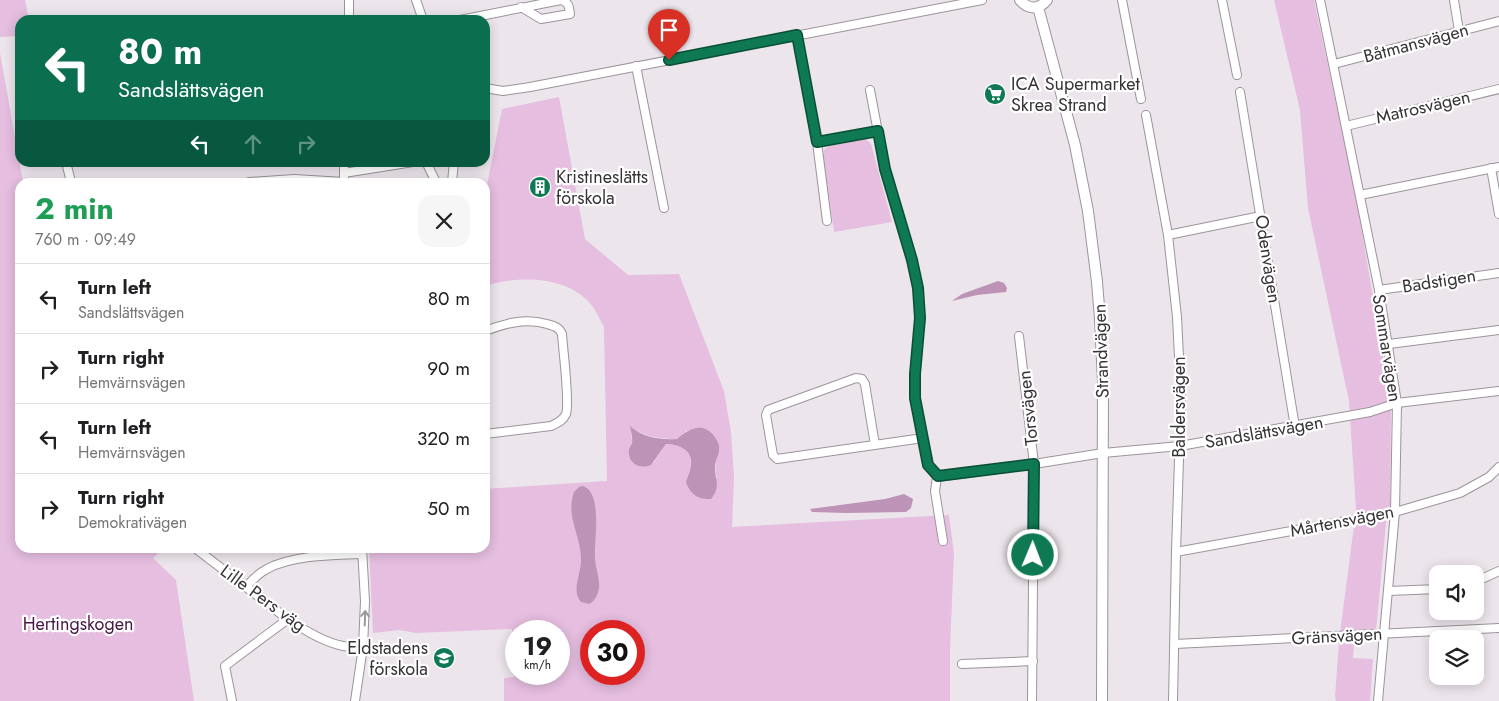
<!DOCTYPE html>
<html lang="en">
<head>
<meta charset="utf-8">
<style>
	body { margin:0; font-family:Jost,sans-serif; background:#f6f6f6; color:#202124; height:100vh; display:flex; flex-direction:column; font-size:19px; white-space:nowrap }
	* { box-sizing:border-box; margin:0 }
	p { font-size:16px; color:#757577 }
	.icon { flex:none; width:28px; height:28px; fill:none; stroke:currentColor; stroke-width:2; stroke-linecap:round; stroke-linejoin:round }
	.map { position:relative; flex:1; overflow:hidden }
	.side { position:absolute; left:15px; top:178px; width:475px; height:375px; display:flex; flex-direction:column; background:#fff; border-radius:15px; box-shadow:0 2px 12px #0003 }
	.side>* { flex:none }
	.guide { position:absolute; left:15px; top:15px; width:475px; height:152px; border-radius:15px; box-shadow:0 2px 12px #0003; background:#0b6e4f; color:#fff; overflow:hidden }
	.fabs { position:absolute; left:1429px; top:565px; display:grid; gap:10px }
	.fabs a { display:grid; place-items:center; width:55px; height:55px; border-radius:10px; background:#fff; box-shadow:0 2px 12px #0003; font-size:25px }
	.speed { position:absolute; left:505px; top:620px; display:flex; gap:10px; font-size:25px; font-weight:700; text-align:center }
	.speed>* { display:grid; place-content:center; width:65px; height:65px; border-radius:50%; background:#fff; box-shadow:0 2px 12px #0003; line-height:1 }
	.speed small { font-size:12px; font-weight:400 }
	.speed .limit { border:8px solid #d22; background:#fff; color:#111 }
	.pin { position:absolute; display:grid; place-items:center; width:42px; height:42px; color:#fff; margin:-51px -21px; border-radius:50% 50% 50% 0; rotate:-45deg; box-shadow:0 0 5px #0007 }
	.pin .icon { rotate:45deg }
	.me { position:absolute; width:55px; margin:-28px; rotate:1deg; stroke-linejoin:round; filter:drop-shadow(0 0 4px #0008) }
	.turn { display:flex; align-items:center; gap:18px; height:105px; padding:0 20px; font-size:22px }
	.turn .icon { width:65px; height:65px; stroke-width:2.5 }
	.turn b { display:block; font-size:35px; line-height:42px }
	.lanes { display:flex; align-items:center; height:48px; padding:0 20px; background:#0003; justify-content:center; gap:25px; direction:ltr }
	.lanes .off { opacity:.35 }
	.round { display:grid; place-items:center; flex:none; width:52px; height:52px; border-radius:15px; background:#f6f6f6 }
	.headline { display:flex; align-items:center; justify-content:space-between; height:85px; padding:0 20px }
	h1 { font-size:30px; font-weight:700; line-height:38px; color:#1e9e55 }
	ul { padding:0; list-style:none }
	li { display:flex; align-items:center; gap:15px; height:70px; padding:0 20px; border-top:1px solid #e0e0e0 }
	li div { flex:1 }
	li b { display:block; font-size:19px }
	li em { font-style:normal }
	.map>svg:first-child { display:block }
	.green { fill:#e6bee0; fill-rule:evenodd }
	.water { fill:#bd93b7 }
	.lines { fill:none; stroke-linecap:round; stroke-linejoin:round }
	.minor-casing { stroke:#9c949b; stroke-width:10 }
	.tertiary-casing { stroke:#9c949b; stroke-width:12 }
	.minor { stroke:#fff; stroke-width:8 }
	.tertiary { stroke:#fff; stroke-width:10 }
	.oneway { stroke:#9a999a }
	.route-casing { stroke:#094f36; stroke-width:12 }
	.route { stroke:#0e7953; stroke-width:9 }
	.labels { text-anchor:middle; stroke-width:4.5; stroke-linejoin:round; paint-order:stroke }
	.street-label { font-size:18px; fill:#363336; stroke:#fff }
	.poi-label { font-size:18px; fill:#363336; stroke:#fff; text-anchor:start }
	.park-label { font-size:18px; fill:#481544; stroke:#fff }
</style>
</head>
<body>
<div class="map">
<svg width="1499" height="701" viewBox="0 0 1499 701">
	<rect width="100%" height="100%" fill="#ede5ec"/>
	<g class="green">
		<path d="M0 0H25L29 20H20V36L0 37Z"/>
		<path d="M1274 0H1314L1355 192 1391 401 1390 508 1386 523 1376 631 1340 633 1356 510 1349 401 1308 208 1300 110Z"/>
		<path d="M0 53 23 182H20V548H163L153 558 176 580 194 701H0Z"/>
		<path d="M559 97 585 239 628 275 679 274 724 391 731 432 734 477 732 527 949 515 954 554 950 649V701H504V678L514 677 512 629 416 633 400 630 373 633 369 548H485V489L607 481 604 327C599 318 595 308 588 301 562 275 517 276 485 286V195L502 109ZM631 427C645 437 660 439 677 439L686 431 706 429C729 449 710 455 717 478L688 475C696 455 687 444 666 444L654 462 646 467 629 448 632 442ZM516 631H559V674H516ZM591 631H634V674H591Z"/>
		<path d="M866 139 871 144 892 222 834 232 823 156 824 150 829 146Z"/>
		<path d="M1339 643 1354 644 1353 658 1373 659 1370 701H1336L1335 696Z"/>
	</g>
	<g class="water">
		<path d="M998 281 1004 283 1007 288 1006 292 977 295 952 301 962 294Z"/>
		<path d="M630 426C644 438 660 440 677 439 688 429 703 421 714 436 717 440 720 445 719 450 719 455 715 460 715 466 714 478 722 486 711 499 698 500 690 494 686 482 688 476 690 471 691 465 693 450 679 444 666 444L651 465C640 470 627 463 629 450 629 447 631 445 632 443 633 438 631 431 630 426Z"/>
		<path d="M583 486C603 493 594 540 595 557 595 567 600 578 599 588 598 595 595 601 589 604L581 602C571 592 581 573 581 561 582 537 565 517 574 492L579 487Z"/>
		<path d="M904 494 913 499 911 508 906 512 846 513 812 512 810 509 885 499Z"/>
	</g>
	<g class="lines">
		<g class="minor-casing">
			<g id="minor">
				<path d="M349 0V20"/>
				<path d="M416 0 423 20"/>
				<path d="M1122 0 1141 99"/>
				<path d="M1222 0 1237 75"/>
				<path d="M1320 0 1379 290 1397 403 1395 512 1378 701"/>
				<path d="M1454 0 1459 31"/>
				<path d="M460 20 561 0C569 2 569 7 570 14L541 19 521 7"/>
				<path d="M797 35 817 142 827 221"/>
				<path d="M1334 64 1499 21"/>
				<path d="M636 66 664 208"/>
				<path d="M485 88 503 91 530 87 982 0"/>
				<path d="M870 90 885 169 912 260 918 288 920 318 915 374V397L928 465 937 477 935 491 943 541"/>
				<path d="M1240 92 1295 427"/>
				<path d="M1146 115 1168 235 1177 317 1181 397 1176 552 1173 701"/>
				<path d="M1346 126 1499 89"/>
				<path d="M817 142 878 131"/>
				<path d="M66 162 71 182"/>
				<path d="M426 162 436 182"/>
				<path d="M1491 168 1499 214"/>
				<path d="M344 173 413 162"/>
				<path d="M344 178V162"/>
				<path d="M249 182 294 179 344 182"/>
				<path d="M452 182 454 162"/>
				<path d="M1360 195 1499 167"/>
				<path d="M1168 235 1261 216"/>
				<path d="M1379 290 1499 273"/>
				<path d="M485 331C506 323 525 318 547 324 554 326 559 327 562 334 563 350 570 403 566 414 563 421 557 423 551 426L485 434"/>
				<path d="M1019 336 1034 464 1032 701"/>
				<path d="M1389 344 1499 330"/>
				<path d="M875 445 865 384 862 379 856 378 768 410 766 415 773 455 777 459 923 438"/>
				<path d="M937 477 1034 464 1103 453 1180 446 1370 412 1397 403 1499 391"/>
				<path d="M195 548 285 617C302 629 323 642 343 646 350 647 357 647 363 647"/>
				<path d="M1176 552 1395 512 1460 493 1489 477 1499 467"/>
				<path d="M1475 582 1499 571"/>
				<path d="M246 587C252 580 259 573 267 569 292 555 333 555 362 554"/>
				<path d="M1389 591 1438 589"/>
				<path d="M1175 644 1499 628"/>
				<path d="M962 664 1033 661"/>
				<path d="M232 701 225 666 288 619"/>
				<path d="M355 701 363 647 365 601 362 548"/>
			</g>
		</g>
		<g class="tertiary-casing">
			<g id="tertiary">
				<path d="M1020 0C1028 10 1039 10 1047 0"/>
				<path d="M1038 7 1075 145 1088 211 1097 282 1100 319 1103 382 1102 701"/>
			</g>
		</g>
		<use href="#minor" class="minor"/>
		<use href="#tertiary" class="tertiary"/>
	</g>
	<defs><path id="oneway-shaft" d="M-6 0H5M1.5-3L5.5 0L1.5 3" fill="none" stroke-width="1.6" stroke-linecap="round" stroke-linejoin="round" transform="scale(1.25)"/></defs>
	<use class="oneway" href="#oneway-shaft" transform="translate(365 618) rotate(-88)"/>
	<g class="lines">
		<g class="route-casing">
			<path id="route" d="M669 60 797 35 817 142 878 131 885 169 912 260 918 288 920 318 915 374V398L928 465 938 476 1034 464 1033 555"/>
		</g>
		<use href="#route" class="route"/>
	</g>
	<defs>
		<g id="supermarket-disc" transform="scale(1.125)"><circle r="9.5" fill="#0e7953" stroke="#fff"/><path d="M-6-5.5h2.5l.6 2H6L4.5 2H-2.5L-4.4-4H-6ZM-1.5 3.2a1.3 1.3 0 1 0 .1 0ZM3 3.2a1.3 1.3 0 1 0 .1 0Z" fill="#fff"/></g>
		<g id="building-disc" transform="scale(1.125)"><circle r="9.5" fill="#0e7953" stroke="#fff"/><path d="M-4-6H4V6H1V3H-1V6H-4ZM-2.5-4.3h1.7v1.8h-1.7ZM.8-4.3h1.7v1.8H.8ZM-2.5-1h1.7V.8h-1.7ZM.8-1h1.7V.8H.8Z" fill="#fff"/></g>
		<g id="school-disc" transform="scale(1.125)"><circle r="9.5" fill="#0e7953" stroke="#fff"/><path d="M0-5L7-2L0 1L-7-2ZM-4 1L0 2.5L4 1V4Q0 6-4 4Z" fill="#fff"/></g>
	</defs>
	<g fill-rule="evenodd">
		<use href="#supermarket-disc" x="995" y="94"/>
		<use href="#building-disc" x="540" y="187"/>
		<use href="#school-disc" x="444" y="658"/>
	</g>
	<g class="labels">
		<g class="street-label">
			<text transform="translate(1416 43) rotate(-15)" y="6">Båtmansvägen</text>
			<text transform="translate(1423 107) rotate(-13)" y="6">Matrosvägen</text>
			<text transform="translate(1268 259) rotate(81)" y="6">Odenvägen</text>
			<text transform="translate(1439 281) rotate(-9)" y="6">Badstigen</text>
			<text transform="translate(1387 348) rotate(81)" y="6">Sommarvägen</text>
			<text transform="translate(1101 351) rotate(-92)" y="6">Strandvägen</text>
			<text transform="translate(1179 407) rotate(-90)" y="6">Baldersvägen</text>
			<text transform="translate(1028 408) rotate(-96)" y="6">Torsvägen</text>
			<text transform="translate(1264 432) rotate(-10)" y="6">Sandslättsvägen</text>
			<text transform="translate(1342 521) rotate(-11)" y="6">Mårtensvägen</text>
			<text transform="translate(263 598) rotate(36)" y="6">Lille Pers väg</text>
			<text transform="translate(1337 636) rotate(-3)" y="6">Gränsvägen</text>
		</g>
		<g class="poi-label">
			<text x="1011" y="90">ICA Supermarket<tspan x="1011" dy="21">Skrea Strand</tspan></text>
			<text x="556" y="183">Kristineslätts<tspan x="556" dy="21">förskola</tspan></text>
			<text x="428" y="654" text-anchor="end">Eldstadens<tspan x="428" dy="21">förskola</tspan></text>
		</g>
		<g class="park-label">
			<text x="78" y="630">Hertingskogen</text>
		</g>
	</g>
</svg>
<div class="fabs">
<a><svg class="icon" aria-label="sound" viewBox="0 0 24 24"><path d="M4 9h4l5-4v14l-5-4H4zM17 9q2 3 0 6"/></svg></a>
<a><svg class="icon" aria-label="layers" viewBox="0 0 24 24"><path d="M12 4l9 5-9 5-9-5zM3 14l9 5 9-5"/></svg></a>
</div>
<div class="speed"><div>19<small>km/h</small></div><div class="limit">30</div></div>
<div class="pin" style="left:669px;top:60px;background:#d93025"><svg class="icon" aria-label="arrive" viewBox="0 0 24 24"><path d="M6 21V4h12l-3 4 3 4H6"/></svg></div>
<svg class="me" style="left:1033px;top:555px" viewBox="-20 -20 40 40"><circle r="17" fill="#0e7953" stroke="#fff" stroke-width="3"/><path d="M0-11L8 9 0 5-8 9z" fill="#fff"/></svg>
<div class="guide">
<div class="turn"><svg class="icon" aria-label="left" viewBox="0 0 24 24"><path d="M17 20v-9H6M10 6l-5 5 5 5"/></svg><div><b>80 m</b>Sandslättsvägen</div></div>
<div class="lanes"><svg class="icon" aria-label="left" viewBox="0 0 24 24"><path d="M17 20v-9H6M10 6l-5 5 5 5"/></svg><svg class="icon off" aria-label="ahead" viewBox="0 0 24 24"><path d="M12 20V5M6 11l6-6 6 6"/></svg><svg class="icon off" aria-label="right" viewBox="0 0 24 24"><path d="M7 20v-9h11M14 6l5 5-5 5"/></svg></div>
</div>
<section class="side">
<div class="headline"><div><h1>2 min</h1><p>760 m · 09:49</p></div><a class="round"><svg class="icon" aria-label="close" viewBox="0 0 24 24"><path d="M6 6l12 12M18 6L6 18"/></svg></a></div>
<ul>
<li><svg class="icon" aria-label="left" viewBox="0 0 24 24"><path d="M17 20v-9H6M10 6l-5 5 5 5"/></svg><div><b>Turn left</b><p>Sandslättsvägen</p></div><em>80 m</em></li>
<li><svg class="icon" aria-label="right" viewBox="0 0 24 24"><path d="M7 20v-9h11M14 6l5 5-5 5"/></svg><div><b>Turn right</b><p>Hemvärnsvägen</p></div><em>90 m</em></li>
<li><svg class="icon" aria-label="left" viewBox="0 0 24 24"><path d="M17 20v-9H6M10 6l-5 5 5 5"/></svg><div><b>Turn left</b><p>Hemvärnsvägen</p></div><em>320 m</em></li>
<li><svg class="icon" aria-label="right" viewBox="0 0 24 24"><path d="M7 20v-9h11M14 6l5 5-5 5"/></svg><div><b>Turn right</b><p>Demokrativägen</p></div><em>50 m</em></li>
</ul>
</section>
</div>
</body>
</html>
